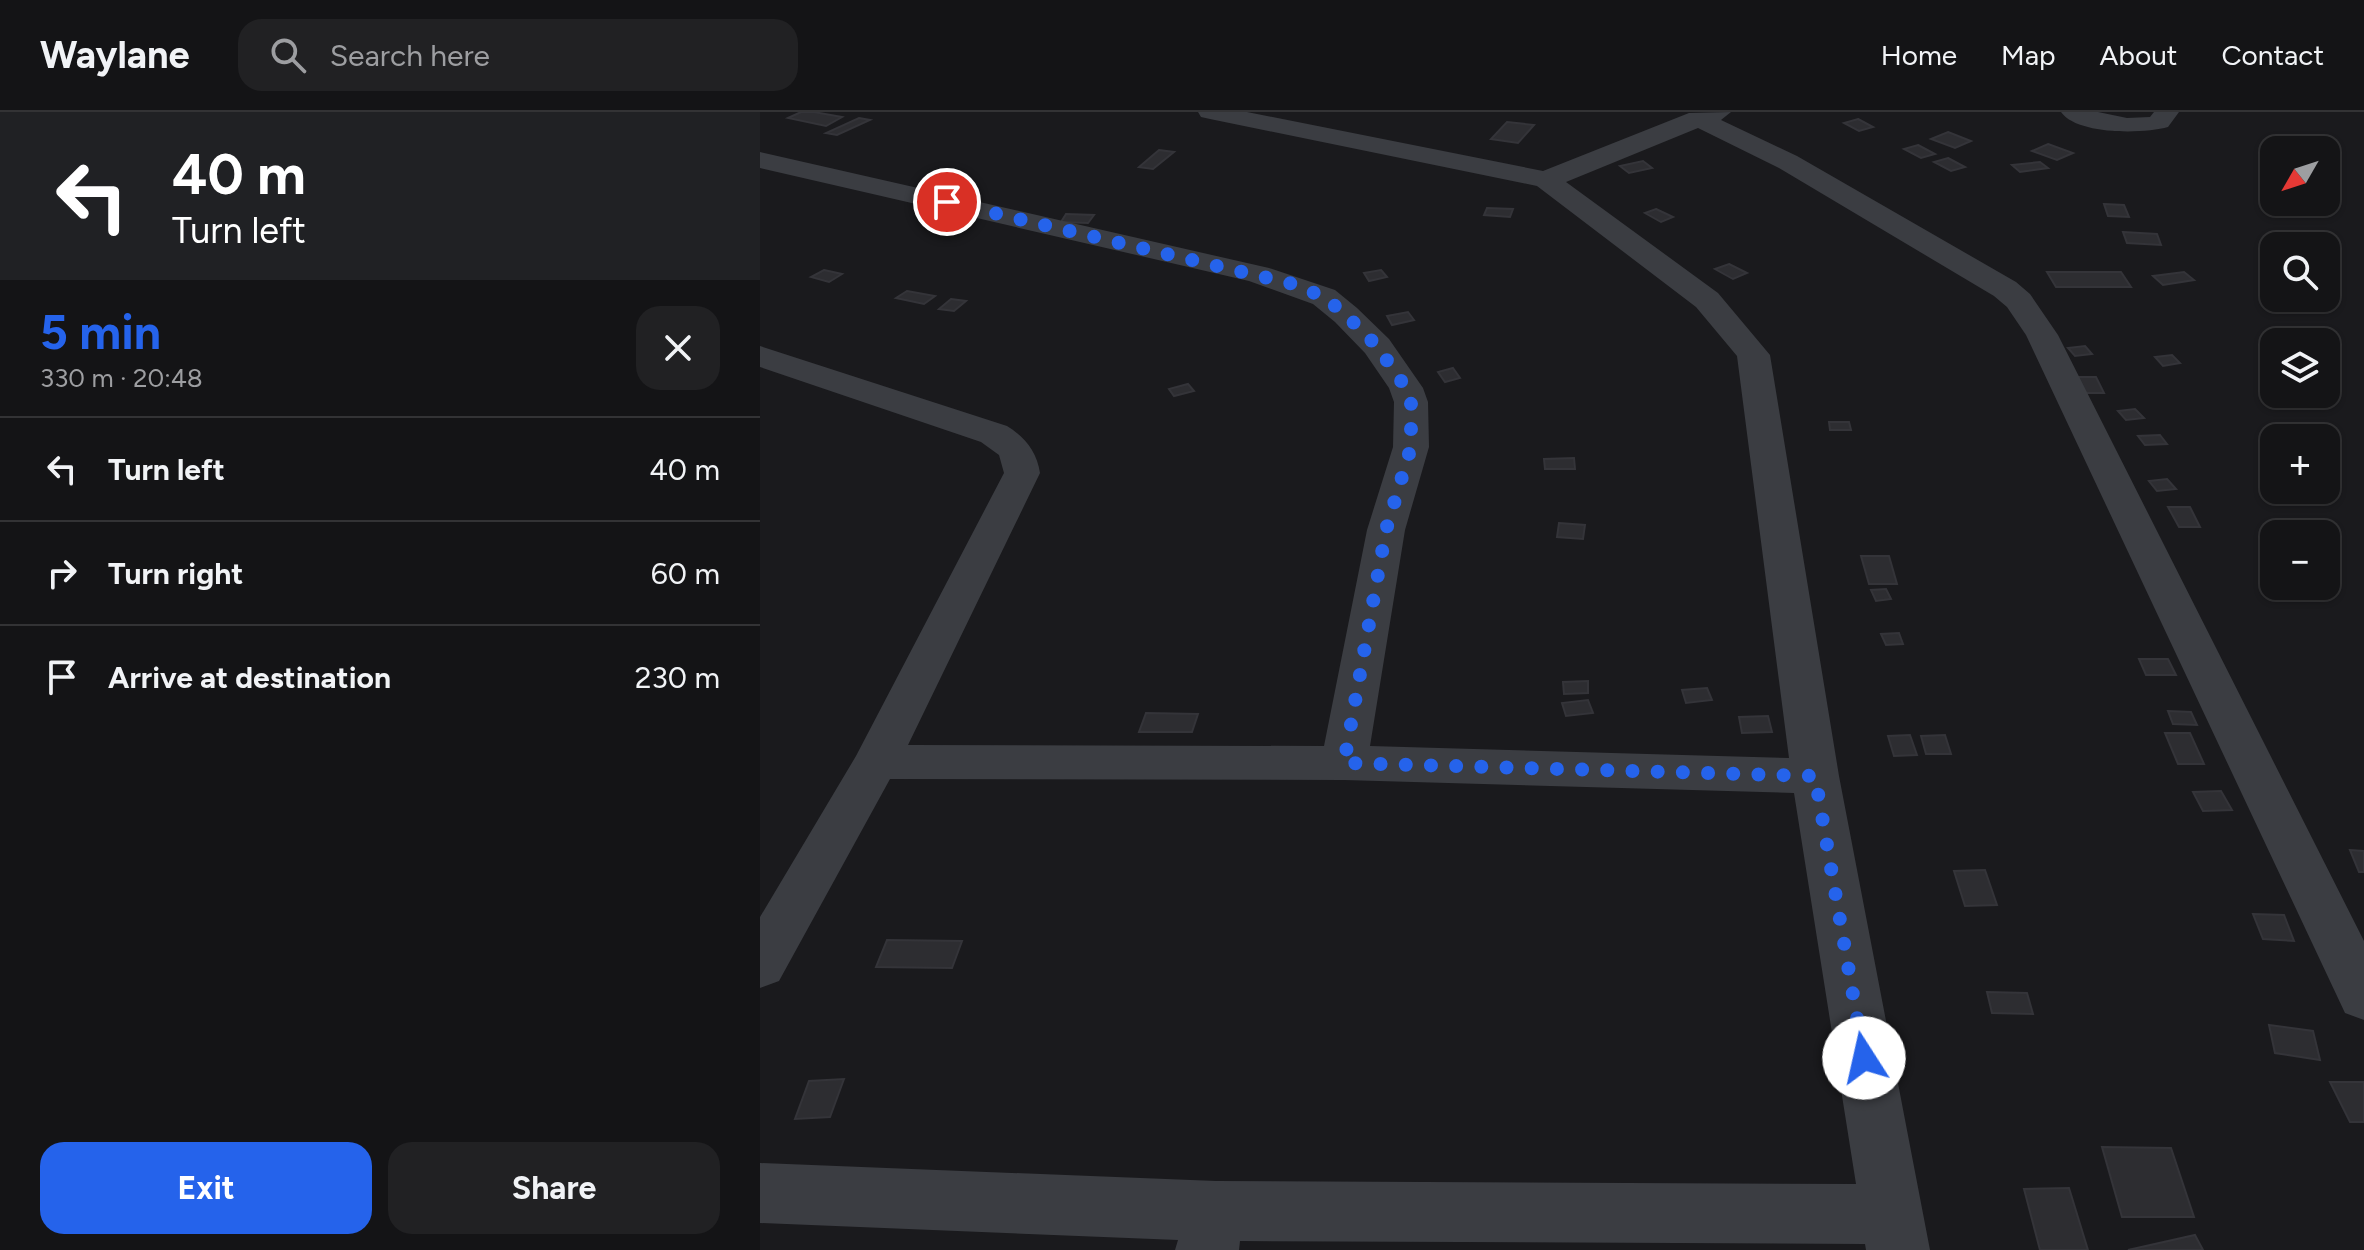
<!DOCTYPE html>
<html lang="en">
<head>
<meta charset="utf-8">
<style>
	body { margin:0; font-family:Figtree,sans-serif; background:#212123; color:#f1f3f6; height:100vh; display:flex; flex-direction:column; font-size:30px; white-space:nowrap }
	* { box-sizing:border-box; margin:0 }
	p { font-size:26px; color:#9d9ea1 }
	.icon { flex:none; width:44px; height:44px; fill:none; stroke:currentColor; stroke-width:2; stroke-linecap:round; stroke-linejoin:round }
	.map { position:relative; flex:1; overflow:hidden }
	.side { display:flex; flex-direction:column; background:#141416; width:760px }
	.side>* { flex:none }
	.guide { background:#202124; color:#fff; overflow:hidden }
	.needle { width:52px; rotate:231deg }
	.buttons { position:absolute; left:1500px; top:24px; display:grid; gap:16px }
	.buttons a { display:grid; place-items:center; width:80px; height:80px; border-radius:16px; background:#141416; box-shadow:0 2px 6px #0004,0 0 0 2px #333335; font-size:40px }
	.pin { position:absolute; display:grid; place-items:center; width:68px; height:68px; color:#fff; margin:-34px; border:4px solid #fff; border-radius:50%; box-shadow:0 2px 8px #0007 }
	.me { position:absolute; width:88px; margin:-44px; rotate:350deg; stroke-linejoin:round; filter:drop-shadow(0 0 6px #0008) }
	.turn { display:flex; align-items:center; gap:28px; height:168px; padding:0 40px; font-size:36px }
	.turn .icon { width:104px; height:104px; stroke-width:2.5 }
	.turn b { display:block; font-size:56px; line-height:68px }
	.round { display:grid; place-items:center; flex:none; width:84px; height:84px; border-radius:24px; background:#212123 }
	.summary { display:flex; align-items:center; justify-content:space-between; height:136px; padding:0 40px }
	h1 { font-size:48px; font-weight:700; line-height:60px; color:#2563eb }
	.action { display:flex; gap:16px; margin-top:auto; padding:16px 40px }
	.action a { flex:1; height:92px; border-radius:24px; background:#2563eb; color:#fff; font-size:32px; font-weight:700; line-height:92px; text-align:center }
	.action a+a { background:#212123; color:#f1f3f6 }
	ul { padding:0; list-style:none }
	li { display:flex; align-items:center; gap:24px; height:104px; padding:0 40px; border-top:2px solid #333335 }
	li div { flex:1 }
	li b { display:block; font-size:30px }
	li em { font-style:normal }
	header { display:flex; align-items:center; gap:48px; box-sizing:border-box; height:112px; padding:0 40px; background:#141416; border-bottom:2px solid #333335 }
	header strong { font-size:38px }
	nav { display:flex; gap:44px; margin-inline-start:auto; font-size:28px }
	.search { width:560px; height:72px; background:#212123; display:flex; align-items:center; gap:20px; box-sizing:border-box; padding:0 28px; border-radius:24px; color:#9d9ea1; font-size:30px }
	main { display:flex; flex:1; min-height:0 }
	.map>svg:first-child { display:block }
	.building { fill:#2d2d31; stroke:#343439; stroke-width:2 }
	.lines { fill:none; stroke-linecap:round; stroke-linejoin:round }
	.street { fill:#3b3d42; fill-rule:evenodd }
	.route { stroke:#2563eb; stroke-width:14; stroke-dasharray:0 25.2 }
</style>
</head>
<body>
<header>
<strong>Waylane</strong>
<div class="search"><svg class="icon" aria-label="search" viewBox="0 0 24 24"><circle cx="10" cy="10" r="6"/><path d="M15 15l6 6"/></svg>Search here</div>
<nav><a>Home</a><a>Map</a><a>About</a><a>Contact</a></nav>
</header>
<main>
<section class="side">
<div class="guide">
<div class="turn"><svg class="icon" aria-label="left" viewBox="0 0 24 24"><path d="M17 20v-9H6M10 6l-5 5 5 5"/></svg><div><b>40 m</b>Turn left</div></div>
</div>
<div class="summary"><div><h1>5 min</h1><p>330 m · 20:48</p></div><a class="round"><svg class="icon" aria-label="close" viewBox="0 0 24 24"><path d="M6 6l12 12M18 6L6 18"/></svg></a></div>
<ul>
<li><svg class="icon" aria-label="left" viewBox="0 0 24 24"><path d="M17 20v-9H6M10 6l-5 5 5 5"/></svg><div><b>Turn left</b></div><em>40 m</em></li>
<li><svg class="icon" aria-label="right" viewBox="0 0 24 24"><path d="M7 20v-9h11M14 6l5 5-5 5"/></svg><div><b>Turn right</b></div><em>60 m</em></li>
<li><svg class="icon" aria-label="arrive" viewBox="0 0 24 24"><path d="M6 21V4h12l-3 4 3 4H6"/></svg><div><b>Arrive at destination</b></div><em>230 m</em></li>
</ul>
<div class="action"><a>Exit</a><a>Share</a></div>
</section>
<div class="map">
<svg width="1604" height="1138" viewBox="0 0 1604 1138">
	<rect width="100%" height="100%" fill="#1a1a1d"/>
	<g class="building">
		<path d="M41 0H54L82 5 66 14 28 6Z"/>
		<path d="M99 6 110 8 77 23 66 21Z"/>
		<path d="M1098 7 1113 15 1099 19 1084 11Z"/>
		<path d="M747 10 774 13 758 31 731 27Z"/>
		<path d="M1188 20 1211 29 1195 36 1171 27Z"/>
		<path d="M1288 32 1313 41 1297 48 1272 39Z"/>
		<path d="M1158 33 1175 42 1161 46 1144 37Z"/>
		<path d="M399 38 414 40 393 57 379 55Z"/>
		<path d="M1188 46 1205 55 1191 59 1174 50Z"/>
		<path d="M883 49 892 56 869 61 860 54Z"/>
		<path d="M1280 50 1288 56 1260 60 1252 53Z"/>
		<path d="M1344 92 1364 93 1369 105 1348 104Z"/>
		<path d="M727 96 753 97 750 105 724 103Z"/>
		<path d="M896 97 913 105 901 110 885 101Z"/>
		<path d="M306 102 334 103 328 111 301 110Z"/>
		<path d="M1363 120 1397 122 1401 133 1367 131Z"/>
		<path d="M969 152 987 161 973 167 955 157Z"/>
		<path d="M64 158 82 162 69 170 51 165Z"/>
		<path d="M621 158 627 165 609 169 604 161Z"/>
		<path d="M1287 160H1361L1371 175H1296Z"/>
		<path d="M1424 160 1434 168 1403 173 1393 164Z"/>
		<path d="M147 179 175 184 164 192 136 186Z"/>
		<path d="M191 187 206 189 194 199 179 197Z"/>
		<path d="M648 200 654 208 632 213 627 204Z"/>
		<path d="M1325 234 1332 242 1315 244 1308 236Z"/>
		<path d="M1412 243 1420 251 1403 254 1395 245Z"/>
		<path d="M693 256 700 266 685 270 678 260Z"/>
		<path d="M1316 265H1336L1344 281H1324Z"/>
		<path d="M428 272 434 279 414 284 409 277Z"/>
		<path d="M1375 297 1384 306 1366 308 1358 299Z"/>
		<path d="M1069 310H1089L1091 318H1070Z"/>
		<path d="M1400 323 1407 332 1385 333 1378 324Z"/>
		<path d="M814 346 815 357H785L784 347Z"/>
		<path d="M1407 367 1416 377 1397 379 1389 369Z"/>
		<path d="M1408 395H1430L1440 415H1419Z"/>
		<path d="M799 411 825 413 823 427 797 425Z"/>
		<path d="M1101 444H1129L1137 472H1109Z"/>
		<path d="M1126 477 1131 487 1116 489 1111 478Z"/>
		<path d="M1139 521 1143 532 1126 533 1121 522Z"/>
		<path d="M1379 547H1408L1416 563H1386Z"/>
		<path d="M828 569V581L804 582 803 570Z"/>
		<path d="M947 576 952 588 926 591 922 578Z"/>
		<path d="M828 588 833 601 806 604 802 591Z"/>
		<path d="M1408 599 1431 600 1437 613 1413 612Z"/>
		<path d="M386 601 438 602 432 620H379Z"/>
		<path d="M1008 604 1012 620 982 621 979 605Z"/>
		<path d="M1405 621H1430L1444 652H1418Z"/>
		<path d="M1150 623 1157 643 1134 644 1128 624Z"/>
		<path d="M1185 623 1191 642H1166L1161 624Z"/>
		<path d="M1461 679 1472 698 1443 699 1433 680Z"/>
		<path d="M1590 738 1604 739V760H1599Z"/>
		<path d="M1225 758 1237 793 1205 794 1194 759Z"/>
		<path d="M1493 802 1524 803 1534 829 1503 827Z"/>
		<path d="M127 828 202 829 192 856 116 855Z"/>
		<path d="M1227 880 1267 881 1273 902 1232 901Z"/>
		<path d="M1509 913 1553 919 1560 948 1515 941Z"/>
		<path d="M84 967 70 1005 35 1007 49 969Z"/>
		<path d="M1570 970H1604V1010H1590Z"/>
		<path d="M1342 1035 1411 1036 1434 1105H1362Z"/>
		<path d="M1309 1076 1328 1138H1280L1264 1077Z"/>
		<path d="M1435 1123 1443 1138H1368Z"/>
	</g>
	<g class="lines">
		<g class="street">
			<path d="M438 0H487L783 59 929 1 971 0 961 8 1037 44 1256 170 1270 182 1298 223 1604 829V908L1585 901 1266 223 1247 195 1234 184 1019 56 938 16 806 70 958 181 1010 243 1079 664 1170 1138H1106L1105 1132 480 1129 479 1138H415L418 1128 0 1111V1051L456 1069 1096 1072 1034 681 584 668 130 667 19 869 0 876V805L96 644 244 361 239 343 221 330 0 255V234L247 314C265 325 277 340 280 361L148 633 564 634 607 418 633 335 634 290 629 276 605 241 575 210 553 192 489 169 0 56V40L509 156 575 178 597 196 629 227 663 276 668 290 669 335 645 418 610 634 1029 646 977 244 936 195 777 74 450 7 441 5Z"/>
			<path d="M1301 0H1338L1367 6 1390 5 1394 0H1419L1408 15C1383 22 1317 23 1301 0Z"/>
		</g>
	</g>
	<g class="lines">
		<path class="route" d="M187 90 533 172 564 185 586 203 617 234 646 276 651 290V335L626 418 584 651 1055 664 1104 946"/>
	</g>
</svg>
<div class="buttons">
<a><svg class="needle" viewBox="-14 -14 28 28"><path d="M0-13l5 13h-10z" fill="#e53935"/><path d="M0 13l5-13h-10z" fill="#9d9ea1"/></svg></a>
<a><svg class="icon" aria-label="search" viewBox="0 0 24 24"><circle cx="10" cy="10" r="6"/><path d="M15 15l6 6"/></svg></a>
<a><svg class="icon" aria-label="layers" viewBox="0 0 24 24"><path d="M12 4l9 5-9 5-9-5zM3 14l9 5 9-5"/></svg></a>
<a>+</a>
<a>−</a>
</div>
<div class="pin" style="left:187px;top:90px;background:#d93025"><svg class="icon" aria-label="arrive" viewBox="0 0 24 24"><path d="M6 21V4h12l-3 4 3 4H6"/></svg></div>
<svg class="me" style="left:1104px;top:946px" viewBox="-20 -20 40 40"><circle r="19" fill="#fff"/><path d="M0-13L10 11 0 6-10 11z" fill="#2563eb"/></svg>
</div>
</main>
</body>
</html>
